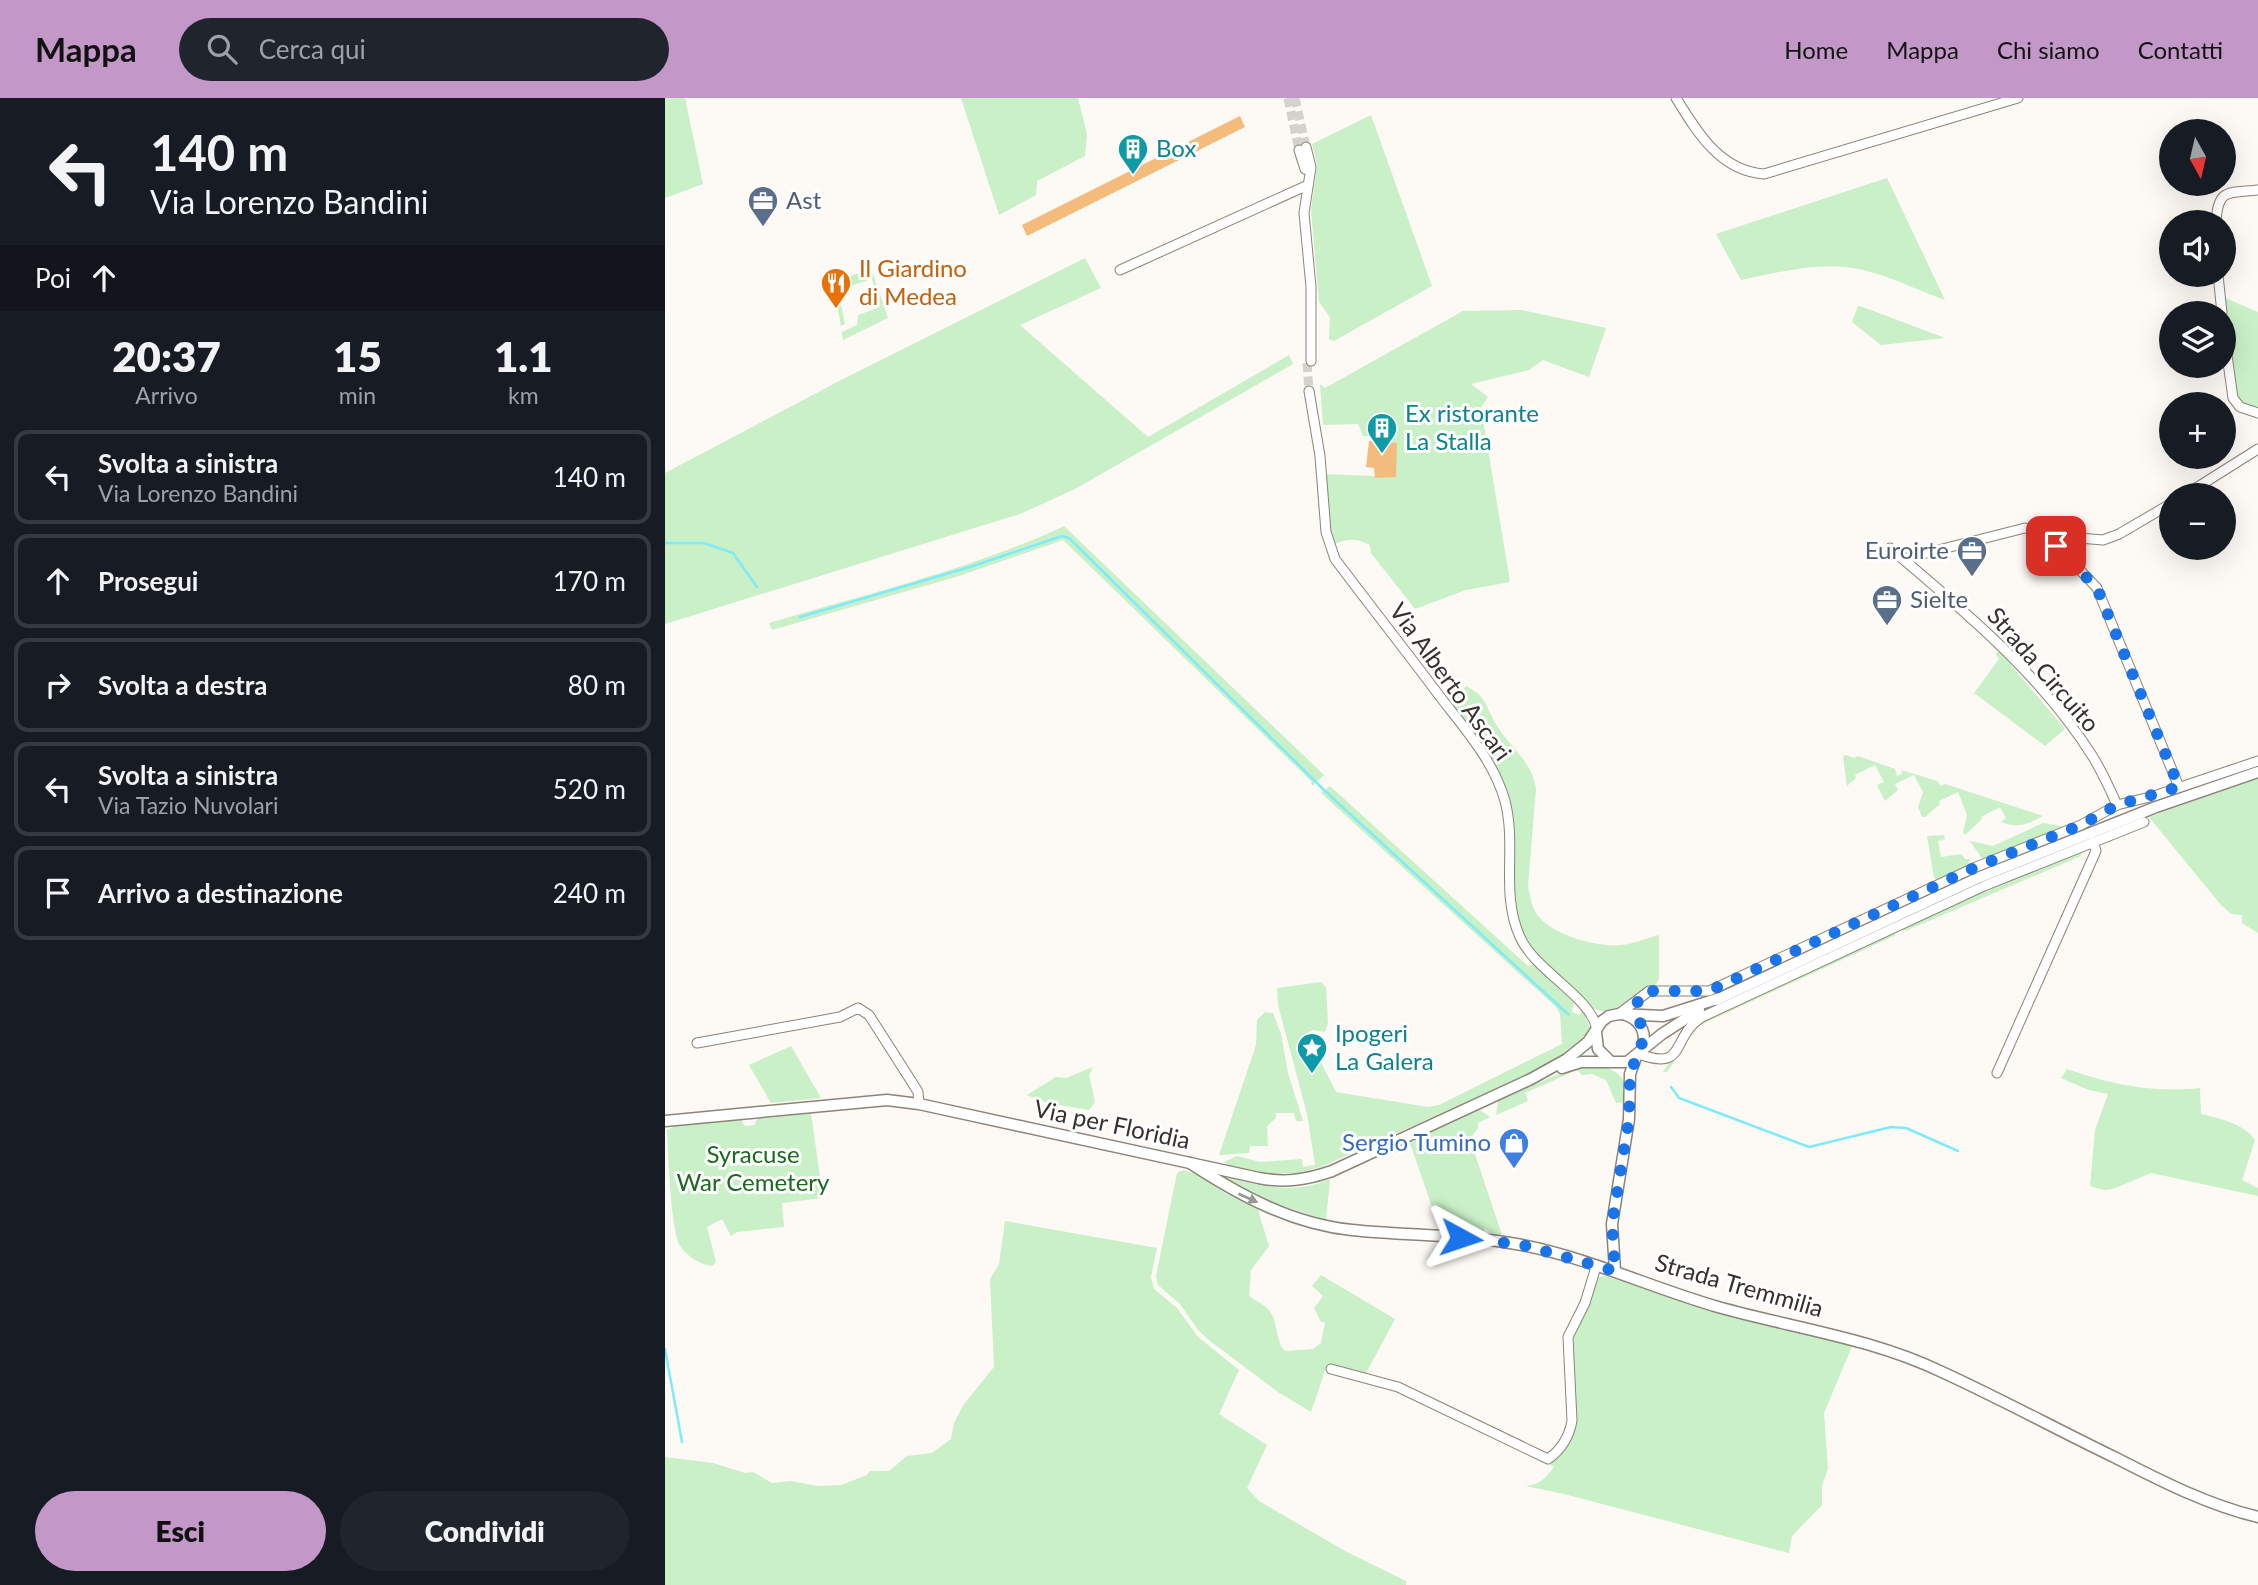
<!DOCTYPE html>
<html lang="it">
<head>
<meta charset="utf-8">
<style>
	body { margin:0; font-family:Lato,sans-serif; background:#20242c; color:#f1f3f6; height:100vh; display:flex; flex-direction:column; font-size:26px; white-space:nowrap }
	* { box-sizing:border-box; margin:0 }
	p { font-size:23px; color:#9ea1a6 }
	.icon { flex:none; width:38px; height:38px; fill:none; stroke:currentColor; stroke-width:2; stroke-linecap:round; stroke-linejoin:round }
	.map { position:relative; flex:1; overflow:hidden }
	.sheet { display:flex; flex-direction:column; background:#171b24; width:665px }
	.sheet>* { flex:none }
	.top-card { background:#171b24; color:#f1f3f6; overflow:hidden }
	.needle { width:46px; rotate:172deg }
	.fabs { position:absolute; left:1494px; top:21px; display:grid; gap:14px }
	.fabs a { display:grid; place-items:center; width:77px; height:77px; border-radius:50%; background:#171b24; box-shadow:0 7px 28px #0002; font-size:35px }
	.pin { position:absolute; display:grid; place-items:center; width:60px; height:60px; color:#fff; margin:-30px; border-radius:14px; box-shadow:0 4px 10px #0006 }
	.me { position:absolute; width:77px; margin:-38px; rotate:95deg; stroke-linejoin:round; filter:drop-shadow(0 0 5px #0008) }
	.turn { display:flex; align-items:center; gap:24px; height:147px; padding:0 35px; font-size:32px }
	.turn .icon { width:91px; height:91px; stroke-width:2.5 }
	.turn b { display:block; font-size:49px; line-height:60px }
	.then { display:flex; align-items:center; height:66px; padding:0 35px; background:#0003; gap:14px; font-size:26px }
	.eta { display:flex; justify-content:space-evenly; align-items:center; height:119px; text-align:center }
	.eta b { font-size:42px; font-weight:800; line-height:49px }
	.action { display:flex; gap:14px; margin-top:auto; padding:14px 35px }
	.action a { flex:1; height:80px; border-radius:42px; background:#c398c8; color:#111; font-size:28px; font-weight:800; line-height:80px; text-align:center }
	.action a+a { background:#20242c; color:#f1f3f6 }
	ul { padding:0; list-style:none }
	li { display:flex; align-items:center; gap:21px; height:94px; margin:0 14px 10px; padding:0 21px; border:4px solid #363941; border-radius:14px }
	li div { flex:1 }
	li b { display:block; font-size:26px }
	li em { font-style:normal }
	header { display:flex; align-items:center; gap:42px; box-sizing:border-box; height:98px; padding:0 35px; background:#c398c8; color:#111 }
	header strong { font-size:33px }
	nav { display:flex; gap:38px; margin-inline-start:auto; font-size:24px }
	.search { width:490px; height:63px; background:#20242c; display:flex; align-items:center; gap:18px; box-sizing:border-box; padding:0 24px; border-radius:38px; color:#9ea1a6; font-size:26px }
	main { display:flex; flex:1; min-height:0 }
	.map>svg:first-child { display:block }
	.green { fill:#c9f0c7 }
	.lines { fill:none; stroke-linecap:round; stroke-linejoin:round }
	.stream { stroke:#7febfa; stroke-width:2.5 }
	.building { fill:#f3bc7d }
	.minor-tunnel { stroke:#d5d1cc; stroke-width:9; stroke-dasharray:9 4.5; stroke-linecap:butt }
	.minor-casing { stroke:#8d8378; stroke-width:11 }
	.major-casing { stroke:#8d8378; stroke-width:13 }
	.minor { stroke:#fff; stroke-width:9 }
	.major { stroke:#fff; stroke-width:10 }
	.oneway { fill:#9a9896 }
	.route { stroke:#1a73e8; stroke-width:12; stroke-dasharray:0 21.6 }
	.labels { text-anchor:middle; stroke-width:6; stroke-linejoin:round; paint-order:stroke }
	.culture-label { font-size:24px; fill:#0d838f; stroke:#fff; text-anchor:start }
	.service-label { font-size:24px; fill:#4e5e75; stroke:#fff; text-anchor:start }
	.food-label { font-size:24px; fill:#c56008; stroke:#fff; text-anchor:start }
	.street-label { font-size:24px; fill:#35312c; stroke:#fff }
	.shop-label { font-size:24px; fill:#366cbe; stroke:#fff; text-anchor:end }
	.park-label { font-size:24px; fill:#1a691e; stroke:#fff }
</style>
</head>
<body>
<header>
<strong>Mappa</strong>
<div class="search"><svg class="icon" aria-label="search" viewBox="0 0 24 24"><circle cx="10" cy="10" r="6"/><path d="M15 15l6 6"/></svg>Cerca qui</div>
<nav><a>Home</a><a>Mappa</a><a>Chi siamo</a><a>Contatti</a></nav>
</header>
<main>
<section class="sheet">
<div class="top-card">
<div class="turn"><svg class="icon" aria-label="left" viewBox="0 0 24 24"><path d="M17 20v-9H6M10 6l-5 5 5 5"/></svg><div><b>140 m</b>Via Lorenzo Bandini</div></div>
<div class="then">Poi<svg class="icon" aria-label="ahead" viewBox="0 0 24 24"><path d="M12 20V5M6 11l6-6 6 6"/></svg></div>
</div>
<div class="eta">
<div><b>20:37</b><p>Arrivo</p></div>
<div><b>15</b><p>min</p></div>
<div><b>1.1</b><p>km</p></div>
</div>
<ul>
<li><svg class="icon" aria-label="left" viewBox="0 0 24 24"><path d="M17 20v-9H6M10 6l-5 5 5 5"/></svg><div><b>Svolta a sinistra</b><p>Via Lorenzo Bandini</p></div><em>140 m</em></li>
<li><svg class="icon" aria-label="ahead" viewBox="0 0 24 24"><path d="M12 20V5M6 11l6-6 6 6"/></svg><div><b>Prosegui</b></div><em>170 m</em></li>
<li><svg class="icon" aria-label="right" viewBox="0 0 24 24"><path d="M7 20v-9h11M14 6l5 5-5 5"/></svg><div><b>Svolta a destra</b></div><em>80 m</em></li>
<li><svg class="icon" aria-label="left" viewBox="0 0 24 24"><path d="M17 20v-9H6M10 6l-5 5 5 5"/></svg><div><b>Svolta a sinistra</b><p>Via Tazio Nuvolari</p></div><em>520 m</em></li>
<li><svg class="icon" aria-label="arrive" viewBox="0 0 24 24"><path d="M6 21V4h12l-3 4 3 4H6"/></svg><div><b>Arrivo a destinazione</b></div><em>240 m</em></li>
</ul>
<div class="action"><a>Esci</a><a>Condividi</a></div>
</section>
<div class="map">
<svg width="1593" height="1487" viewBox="0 0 1593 1487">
	<rect width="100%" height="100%" fill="#fdf9f4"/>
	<g class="green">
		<path d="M0 0H20L38 86 0 100Z"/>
		<path d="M296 0H413L422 36 420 58 372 83 371 97 334 117Z"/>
		<path d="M706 17 767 188 669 243 664 241 665 219 654 204 646 112 652 67 647 46Z"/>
		<path d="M1222 80 1280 202C1252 192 1223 177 1194 171 1154 163 1115 174 1076 182L1051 136Z"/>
		<path d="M420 160 436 190 355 227 483 339 624 257 628 266 410 391 355 416 0 526V375L178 281Z"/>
		<path d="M206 170 223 220 178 242 177 234 192 227 193 217 210 211 214 204 207 181 185 188 175 202 180 226 176 228 168 185Z"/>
		<path d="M1558 199 1593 214V311L1575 304 1568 292Z"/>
		<path d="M1193 208H1195L1280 240 1216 247 1187 224Z"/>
		<path d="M857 212 941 230 924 279 878 262 864 272 806 286 823 299 816 309 845 484 801 492 750 511 706 455 705 447C691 440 680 440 667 448L661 376 731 379 721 339 698 338 693 326 658 327 655 286 660 290 798 213Z"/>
		<path d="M399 428 659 677 647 688 646 683 398 442 294 478 107 532 104 525C201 496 308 471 399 428Z"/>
		<path d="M1335 554 1400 631 1380 648 1309 595 1334 561 1330 555Z"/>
		<path d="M801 588C820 598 819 603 828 621 841 647 867 661 871 691L863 788C865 797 866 806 871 815 883 836 933 850 956 847 969 846 982 840 994 837V881L989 889C968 892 955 919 932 912 918 908 906 891 896 881 850 837 847 815 847 753 847 736 848 717 844 700 834 664 808 634 786 605Z"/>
		<path d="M1181 657 1189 660 1193 658 1230 671 1232 678 1237 676 1236 672 1272 683 1276 688 1280 686 1378 718C1362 726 1354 731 1336 724L1341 720 1335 709 1316 719 1317 721 1300 737 1298 735 1302 717 1293 694 1274 703 1275 706 1260 719H1257L1253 709 1258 694 1249 677 1230 686 1233 692 1220 703 1212 687 1219 684 1210 667 1190 677 1191 680 1182 688 1178 658Z"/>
		<path d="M1593 680V835L1577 825V817L1566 816 1556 807 1484 719Z"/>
		<path d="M665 688 863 868 869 866 909 905 907 914 914 917 918 912 925 930 922 940 900 960 656 1069 632 1075H603L563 1067 559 1064 572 1058 595 1064 637 1061 638 1069 650 1067 642 1016 613 907 612 890 656 884 661 889 663 926 660 934 648 932 641 935 671 994 763 1009 774 1007 897 946 895 916 891 909 656 695Z"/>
		<path d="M1378 725 1401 729 1318 762 1305 743 1328 748Z"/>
		<path d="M1279 737 1280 741 1273 743 1276 759 1296 756 1300 761H1305L1301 770 1274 782 1269 780 1262 738Z"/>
		<path d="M1417 752 1416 758 1238 834 1241 827Z"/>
		<path d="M1227 834 1231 837 1033 928 1002 974H998L1031 926Z"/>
		<path d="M600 914 608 915 616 936 623 975 638 1023H631L629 1015H611V1020L602 1028 603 1048H585L584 1055 554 1057 591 947 592 922Z"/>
		<path d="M126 948 156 1000 106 1005 84 967Z"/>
		<path d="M939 968C958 977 962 982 960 1004L951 1005 941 982 927 976 917 977 912 972 860 995 863 1003 831 1017 833 1003 909 969Z"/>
		<path d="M428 969 424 977 430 1004 424 1012 382 1005 362 997 391 979 401 980Z"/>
		<path d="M1402 971C1447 987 1487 995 1535 990L1536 1016C1553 1020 1580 1026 1590 1042L1577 1082 1593 1090V1098L1486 1075 1448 1091 1439 1092 1425 1088 1430 1032 1443 996 1424 992 1396 980Z"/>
		<path d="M815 1012 825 1019 813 1025V1030L805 1041 837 1137 826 1135 820 1130 818 1134 775 1132 746 1048 728 1056 724 1054Z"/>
		<path d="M146 1015 158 1100 117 1105 119 1129 72 1134 66 1138 57 1121 42 1129 51 1164 47 1168C35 1167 22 1158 15 1148 6 1132 3 1054 2 1032L12 1027 76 1022 80 1028 89 1027 92 1021Z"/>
		<path d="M518 1072 531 1076 562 1096 592 1109 604 1148 586 1172 584 1198C590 1203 599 1206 603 1211 614 1223 609 1241 620 1253L648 1251 656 1245 660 1225 656 1224 649 1210 658 1198 647 1188 656 1177 730 1221 700 1277 669 1267H662L646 1314 613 1294 545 1243 533 1232 515 1206 493 1187 491 1178 512 1075Z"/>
		<path d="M561 1079C598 1088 629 1097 665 1081L661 1122 610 1105 559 1083Z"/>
		<path d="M340 1123 492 1150 486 1179 489 1191 512 1210 533 1239 574 1272 554 1316 602 1347 582 1390 594 1403 680 1453 741 1483V1487H0V1359L48 1365 80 1375 88 1374 107 1385 126 1383 152 1388 176 1387 202 1377 205 1373H224L242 1358 267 1355 286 1341 289 1325 299 1306 329 1269 325 1181 334 1166Z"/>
		<path d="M940 1178 1023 1205 1188 1246 1159 1315 1163 1370 1157 1388V1407L1127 1438 1124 1455 903 1397 861 1388C875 1387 881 1379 889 1369L882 1365 893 1360 909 1335 910 1277 906 1240 932 1179Z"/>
	</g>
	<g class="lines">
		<g class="stream">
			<path d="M0 445H39L68 455 92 489"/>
			<path d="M135 519 305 469 397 438 404 440 660 693 904 917"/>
			<path d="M1006 989 1014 1000 1144 1049 1226 1029 1241 1030 1293 1053"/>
			<path d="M0 1251 17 1344"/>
		</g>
	</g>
	<g class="building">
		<path d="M575 18 580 29 362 138 357 127Z"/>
		<path d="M704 343 732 345 731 379 710 380 709 370 701 369Z"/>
	</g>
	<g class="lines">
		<g class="minor-tunnel">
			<path d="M623 0 634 52"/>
			<path d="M630 0 641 49"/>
			<path d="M642 265 644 293"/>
		</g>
		<g class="minor-casing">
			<g id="minor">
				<path d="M1011 0C1032 34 1055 73 1099 76L1353 0"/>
				<path d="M641 49 646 69 639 115 646 189V263"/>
				<path d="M634 52 640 71"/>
				<path d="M1551 124C1553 90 1563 95 1593 92"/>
				<path d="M455 172 643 87"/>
				<path d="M1553 177 1557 215"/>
				<path d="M1559 236 1568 300 1575 309 1593 315"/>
				<path d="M644 293 655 358 661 434 670 461C703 505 737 548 770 592 796 627 828 660 840 703 852 749 835 795 855 839 870 873 925 898 932 931"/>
				<path d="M1520 397 1593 351"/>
				<path d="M1380 435 1432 490 1514 689"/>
				<path d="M1225 450C1299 513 1375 575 1428 659 1437 674 1445 691 1452 707"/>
				<path d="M1238 461 1360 430 1390 438 1438 442 1454 436 1507 405"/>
				<path d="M955 915 984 893H1044L1311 769 1416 727 1452 707 1489 698 1593 663"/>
				<path d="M32 945 175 919 193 910 204 917 243 978 253 994 254 1006"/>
				<path d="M974 956C1023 974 1005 939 1037 919L1319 788 1479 724"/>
				<path d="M1332 975 1431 753 1428 744"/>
				<path d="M666 1271 733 1289 883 1361C896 1352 904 1339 907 1323L903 1239 920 1205 931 1169"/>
			</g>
		</g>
		<g class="major-casing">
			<g id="major">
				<path d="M1051 902 1315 779 1491 709 1593 674"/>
				<path d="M961 917C977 923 983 937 976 954"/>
				<path d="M931 934 933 951 945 963"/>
				<path d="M897 970 916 964H962L997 936 1034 912"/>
				<path d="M0 1023 222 1002 254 1006 594 1080C620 1085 641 1082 667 1073L866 981 902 961 923 944 937 923 944 918 954 916 998 918 1055 900"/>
				<path d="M525 1065C574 1097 627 1126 687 1132 743 1138 801 1136 857 1147 924 1160 987 1190 1053 1209 1128 1230 1206 1240 1277 1274 1336 1301 1393 1332 1451 1360 1496 1383 1543 1407 1593 1419"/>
				<path d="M950 1173 947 1126 964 1021 965 976 971 959"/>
			</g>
		</g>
		<use href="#minor" class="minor"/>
		<use href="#major" class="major"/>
	</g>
	<defs><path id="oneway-solid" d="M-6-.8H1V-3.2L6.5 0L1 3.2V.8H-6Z" transform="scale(1.75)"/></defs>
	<use class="oneway" href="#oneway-solid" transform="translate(583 1100) rotate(24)"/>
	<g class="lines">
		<path class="route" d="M796 1140 858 1147 950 1173 947 1126 964 1021 965 976 979 940 972 912 973 899 984 893H1044L1311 769 1416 727 1452 707 1514 689 1432 490 1391 448"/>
	</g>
	<defs>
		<g id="building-pin" transform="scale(1.575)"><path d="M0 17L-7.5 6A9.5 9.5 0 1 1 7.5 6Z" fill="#0f9aa8" stroke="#fff"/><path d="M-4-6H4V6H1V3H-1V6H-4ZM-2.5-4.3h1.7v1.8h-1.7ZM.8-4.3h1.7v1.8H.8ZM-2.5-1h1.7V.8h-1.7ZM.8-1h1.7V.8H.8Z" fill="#fff"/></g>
		<g id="office-pin" transform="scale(1.575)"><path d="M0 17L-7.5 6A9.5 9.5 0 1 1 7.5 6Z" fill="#5c6f8a" stroke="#fff"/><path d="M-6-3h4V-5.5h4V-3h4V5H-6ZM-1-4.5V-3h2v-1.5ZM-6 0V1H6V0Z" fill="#fff"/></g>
		<g id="restaurant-pin" transform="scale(1.575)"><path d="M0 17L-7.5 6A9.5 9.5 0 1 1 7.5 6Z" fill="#e8710a" stroke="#fff"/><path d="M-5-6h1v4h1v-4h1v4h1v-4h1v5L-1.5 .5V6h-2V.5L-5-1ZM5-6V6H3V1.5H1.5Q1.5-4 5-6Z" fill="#fff"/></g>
		<g id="sight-pin" transform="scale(1.575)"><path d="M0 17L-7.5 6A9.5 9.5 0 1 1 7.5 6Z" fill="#0f9aa8" stroke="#fff"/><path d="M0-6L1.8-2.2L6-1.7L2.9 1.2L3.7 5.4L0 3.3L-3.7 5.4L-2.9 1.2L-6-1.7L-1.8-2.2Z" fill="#fff"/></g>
		<g id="shop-pin" transform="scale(1.575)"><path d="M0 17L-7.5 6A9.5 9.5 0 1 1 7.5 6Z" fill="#3f7fe0" stroke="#fff"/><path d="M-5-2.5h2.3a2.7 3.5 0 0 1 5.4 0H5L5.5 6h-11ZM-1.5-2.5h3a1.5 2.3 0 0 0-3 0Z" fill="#fff"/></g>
	</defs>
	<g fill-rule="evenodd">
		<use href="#building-pin" x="468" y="51"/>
		<use href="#office-pin" x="98" y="103"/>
		<use href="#restaurant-pin" x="171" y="185"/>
		<use href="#building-pin" x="717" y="330"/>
		<use href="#office-pin" x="1307" y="453"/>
		<use href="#office-pin" x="1222" y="502"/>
		<use href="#sight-pin" x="647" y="950"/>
		<use href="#shop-pin" x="849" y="1045"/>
	</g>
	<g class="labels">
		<g class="culture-label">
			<text x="491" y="59">Box</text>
			<text x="740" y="324">Ex ristorante<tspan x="740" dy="28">La Stalla</tspan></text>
			<text x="670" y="944">Ipogeri<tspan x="670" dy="28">La Galera</tspan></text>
		</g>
		<g class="service-label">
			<text x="121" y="111">Ast</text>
			<text x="1284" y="461" text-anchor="end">Euroirte</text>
			<text x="1245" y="510">Sielte</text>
		</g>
		<g class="food-label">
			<text x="194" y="179">Il Giardino<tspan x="194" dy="28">di Medea</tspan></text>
		</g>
		<g class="street-label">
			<text transform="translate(1378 572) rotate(49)" y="8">Strada Circuito</text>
			<text transform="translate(785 584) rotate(54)" y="8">Via Alberto Ascari</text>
			<text transform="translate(447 1027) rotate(12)" y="8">Via per Floridia</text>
			<text transform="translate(1074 1188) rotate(16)" y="8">Strada Tremmilia</text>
		</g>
		<g class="shop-label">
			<text x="826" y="1053">Sergio Tumino</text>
		</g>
		<g class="park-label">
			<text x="88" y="1065">Syracuse<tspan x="88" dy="28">War Cemetery</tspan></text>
		</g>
	</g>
</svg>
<div class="fabs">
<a><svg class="needle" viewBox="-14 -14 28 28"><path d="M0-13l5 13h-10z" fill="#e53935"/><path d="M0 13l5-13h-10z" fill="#9ea1a6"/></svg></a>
<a><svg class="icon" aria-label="sound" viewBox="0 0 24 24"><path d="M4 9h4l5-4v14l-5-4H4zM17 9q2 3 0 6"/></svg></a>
<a><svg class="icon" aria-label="layers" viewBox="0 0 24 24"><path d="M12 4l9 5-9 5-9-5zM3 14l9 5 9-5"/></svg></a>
<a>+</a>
<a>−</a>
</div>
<div class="pin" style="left:1391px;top:448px;background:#d93025"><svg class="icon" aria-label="arrive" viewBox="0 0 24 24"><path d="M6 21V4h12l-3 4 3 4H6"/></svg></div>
<svg class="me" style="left:796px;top:1140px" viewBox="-20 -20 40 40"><path d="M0-17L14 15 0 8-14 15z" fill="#1a73e8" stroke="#fff" stroke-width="4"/></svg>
</div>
</main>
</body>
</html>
